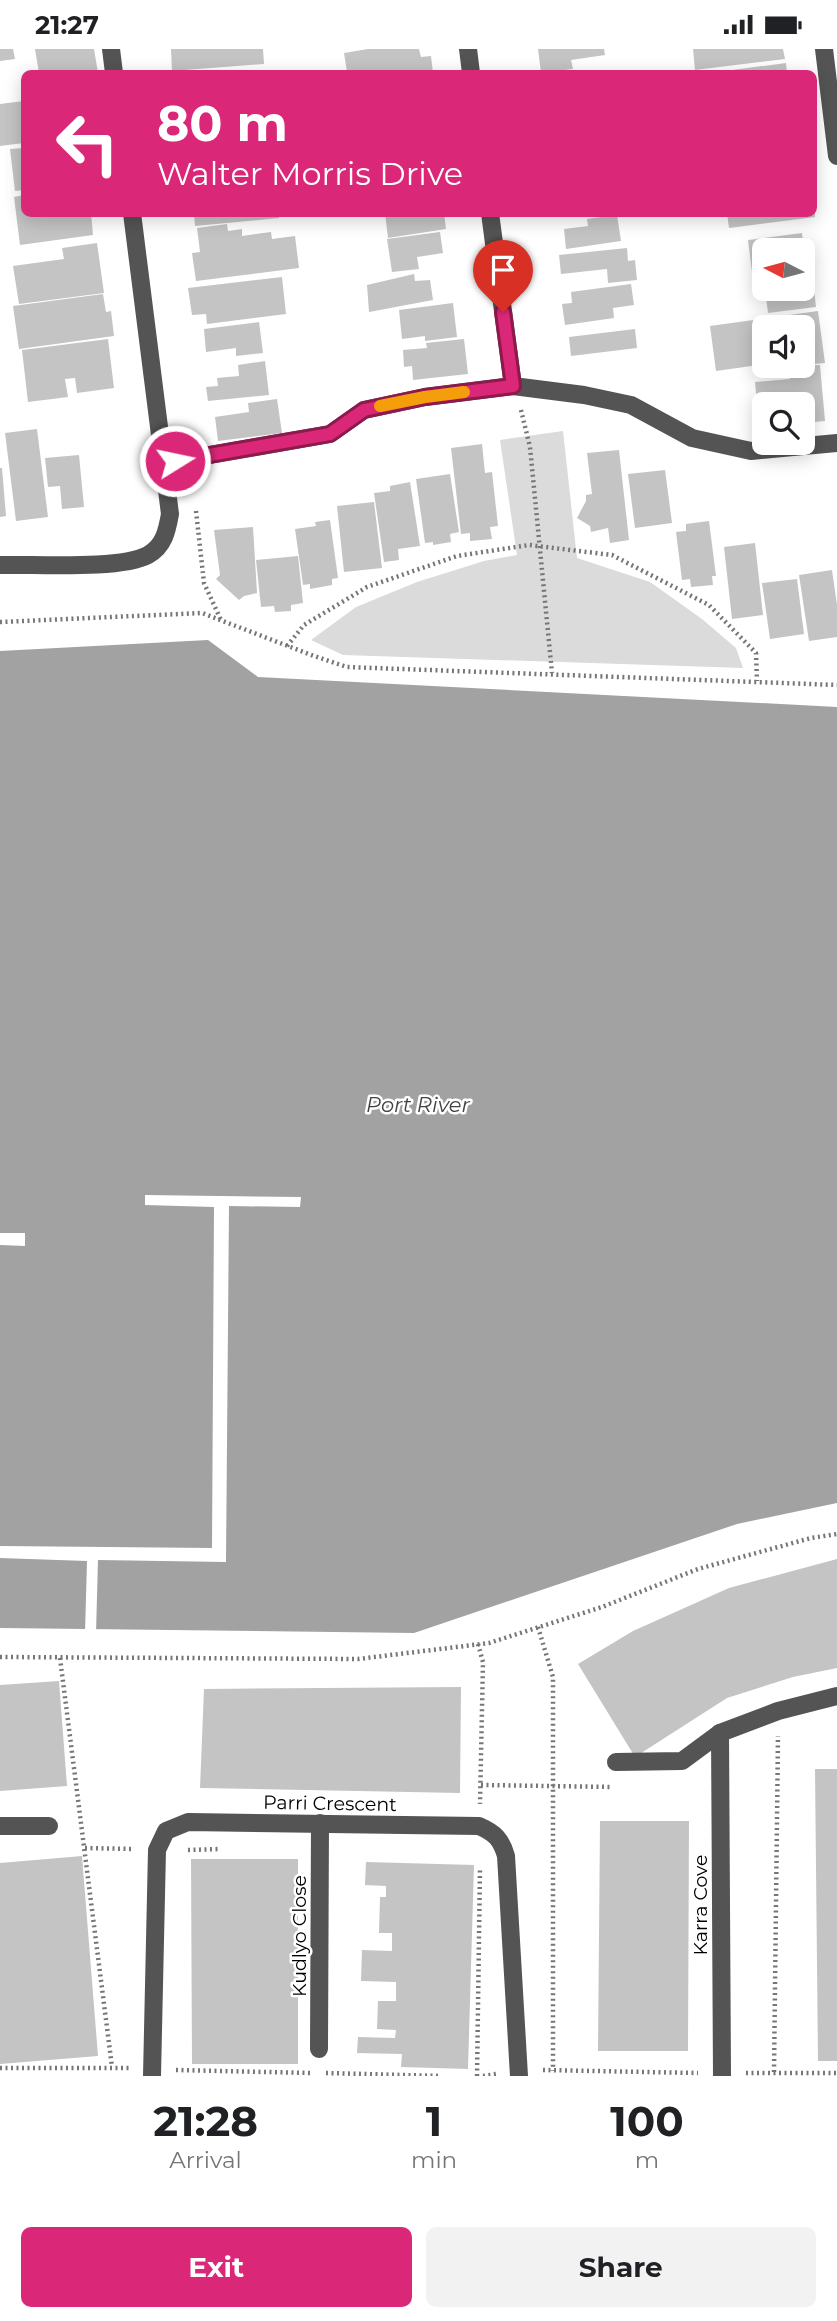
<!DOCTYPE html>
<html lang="en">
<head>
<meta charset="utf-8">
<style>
	body { margin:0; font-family:Montserrat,sans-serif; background:#f2f2f2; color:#202124; height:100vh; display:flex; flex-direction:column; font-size:26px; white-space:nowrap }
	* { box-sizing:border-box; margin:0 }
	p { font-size:23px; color:#757577 }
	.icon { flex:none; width:38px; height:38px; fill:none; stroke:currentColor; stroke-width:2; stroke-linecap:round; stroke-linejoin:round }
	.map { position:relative; height:2027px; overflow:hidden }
	.panel { display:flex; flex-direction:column; background:#fff; flex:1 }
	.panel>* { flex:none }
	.banner { position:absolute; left:21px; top:21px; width:796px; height:147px; border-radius:10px; box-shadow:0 4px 18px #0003; background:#db2777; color:#fff; overflow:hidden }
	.needle { width:46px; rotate:276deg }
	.fabs { position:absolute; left:752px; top:189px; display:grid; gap:14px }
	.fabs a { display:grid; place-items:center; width:63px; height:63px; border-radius:10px; background:#fff; box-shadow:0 4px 18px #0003; font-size:35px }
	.pin { position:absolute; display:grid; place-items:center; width:60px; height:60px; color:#fff; margin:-72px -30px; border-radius:50% 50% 50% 0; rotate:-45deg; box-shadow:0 0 7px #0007 }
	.pin .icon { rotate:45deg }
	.me { position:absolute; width:77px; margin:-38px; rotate:80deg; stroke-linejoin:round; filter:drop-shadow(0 0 5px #0008) }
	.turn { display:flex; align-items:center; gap:24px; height:147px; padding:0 21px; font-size:32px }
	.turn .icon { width:91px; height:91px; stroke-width:2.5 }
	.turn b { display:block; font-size:49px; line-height:60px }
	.eta { display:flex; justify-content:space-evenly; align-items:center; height:119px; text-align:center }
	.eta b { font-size:42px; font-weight:700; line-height:49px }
	.button { display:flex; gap:14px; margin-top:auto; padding:14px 21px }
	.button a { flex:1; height:80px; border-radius:10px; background:#db2777; color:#fff; font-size:28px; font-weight:700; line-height:80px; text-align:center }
	.button a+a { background:#f2f2f2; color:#202124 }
	.status { display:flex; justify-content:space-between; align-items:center; height:49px; padding:0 35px; background:#fff; direction:ltr }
	.status svg { height:19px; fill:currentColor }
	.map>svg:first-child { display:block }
	.green { fill:#dbdbdb }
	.water { fill:#a2a2a2 }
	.pier { fill:#fff }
	.building { fill:#c4c4c4 }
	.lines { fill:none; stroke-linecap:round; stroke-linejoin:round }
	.path { stroke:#767676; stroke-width:4.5; stroke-dasharray:2 3.5; stroke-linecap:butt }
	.minor { stroke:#545454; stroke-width:18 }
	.route-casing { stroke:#8e194d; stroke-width:18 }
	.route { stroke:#db2777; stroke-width:12 }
	.slow { stroke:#f59e0b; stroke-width:12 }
	.labels { text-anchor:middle; stroke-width:5; stroke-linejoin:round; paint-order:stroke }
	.street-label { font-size:19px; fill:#000; stroke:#fff }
	.water-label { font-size:21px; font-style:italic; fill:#434343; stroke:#fff }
</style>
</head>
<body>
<div class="status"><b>21:27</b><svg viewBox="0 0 49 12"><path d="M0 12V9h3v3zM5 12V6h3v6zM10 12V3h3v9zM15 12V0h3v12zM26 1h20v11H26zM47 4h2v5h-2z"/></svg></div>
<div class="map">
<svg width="837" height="2027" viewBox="0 0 837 2027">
	<rect width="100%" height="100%" fill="#fff"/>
	<path class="green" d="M563 382 577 509 650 533 702 570 736 599 743 619 343 606 311 591 356 558 417 533 484 512 517 506 500 391Z"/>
	<path class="water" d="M208 591 258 628 837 658V1454L737 1475 414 1584 0 1579V602Z"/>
	<g class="pier">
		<path d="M145 1146 301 1148 300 1158 229 1157 226 1513 98 1511 96 1584H85L87 1512 0 1509V1497L212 1499 214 1158 145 1156Z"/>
		<path d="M0 1184H25V1197L0 1196Z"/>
	</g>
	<g class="building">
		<path d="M0 0H13L15 10 0 12Z"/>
		<path d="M35 0H94L98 24H39Z"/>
		<path d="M171 0H263L264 15 172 22Z"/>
		<path d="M368 0H419L421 8 431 7 433 24 347 23 344 4Z"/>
		<path d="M538 0H604L605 6 571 11 573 20 541 24Z"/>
		<path d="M693 0H783L785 10 695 21Z"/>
		<path d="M786 14 787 24H717V23Z"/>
		<path d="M24 52V94L0 97V55Z"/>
		<path d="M24 99V141L15 142 10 100Z"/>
		<path d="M24 146V164H91L93 186 20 196 14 148Z"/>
		<path d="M194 164H278L279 169 195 177Z"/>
		<path d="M385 164H444L446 180 388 189Z"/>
		<path d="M727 164H815V168L729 179Z"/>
		<path d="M617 166 621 192 566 200 564 180 588 177 587 170Z"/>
		<path d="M227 175 228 182 242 180V187L271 183 272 190 295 187 299 219 196 232 192 204 200 203 197 179Z"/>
		<path d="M440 183 443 204 417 208 419 220 392 223 387 190Z"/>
		<path d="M802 184 803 192 809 191 813 215 803 216V201H765V221L752 223 748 191Z"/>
		<path d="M97 194 104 244 19 255 13 217 64 210 62 199Z"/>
		<path d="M627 199 628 212 635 211 637 231 608 234 607 220 561 225 559 206Z"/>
		<path d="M812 220 816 258 768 264 765 240H803V222Z"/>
		<path d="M414 225 415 232 430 231 433 251 369 263 367 236Z"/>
		<path d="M282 228 286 265 207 275 206 265 192 266 188 239Z"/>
		<path d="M631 235 634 256 613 259 614 269 565 276 562 255 572 254 571 243Z"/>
		<path d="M103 245 106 263 111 262 114 287 19 300 13 257Z"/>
		<path d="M453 254 457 288 425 292V287L402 290 399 261Z"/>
		<path d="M818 262 825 314 803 316V278H765V315L716 322 710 277Z"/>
		<path d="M259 273 263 304 236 307V299L206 303 204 280Z"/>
		<path d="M635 280 637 299 571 307 569 288Z"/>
		<path d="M108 290 114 339 77 344 75 329 65 330 68 348 28 353 22 301Z"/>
		<path d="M464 290 468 325 413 331 412 317 404 318 403 301 427 299 426 294Z"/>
		<path d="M265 312 269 346 208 352 206 338 218 337 217 329 239 327 238 316Z"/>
		<path d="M820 316 825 372 803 374V355H765V377H759L755 333 790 330 789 317Z"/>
		<path d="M277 350 282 384 218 392 215 368 249 363 248 354Z"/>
		<path d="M37 380 48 468 16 472 5 384Z"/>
		<path d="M482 395 485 424 492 423 498 477 490 478 492 490 470 492V484L461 485 451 399Z"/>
		<path d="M619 401 629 491 610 494 608 479 591 483 590 477 577 469 586 452V446L592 445 587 404Z"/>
		<path d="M79 406 84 458 62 460 60 437 48 438 45 409Z"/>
		<path d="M0 419H2L6 467 0 468Z"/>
		<path d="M665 421 672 474 635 479 628 425Z"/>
		<path d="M450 425 459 483 450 485 451 493 433 496V493L425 494 416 430Z"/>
		<path d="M410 433 420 497 398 500 399 511 384 513 374 444 390 442V437Z"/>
		<path d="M374 453 382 519 344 523 337 457Z"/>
		<path d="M330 471 338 529 332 530V536L310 540V535L303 536 295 480 316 477 315 473Z"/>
		<path d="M709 472 716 527H712L713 536 691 538 690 530 682 531 676 483 686 482V475Z"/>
		<path d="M253 478 257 544 244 547 239 551 216 530 220 526 214 481Z"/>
		<path d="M755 494 763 566 732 570 724 498Z"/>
		<path d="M298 507 303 554 291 556V562L275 563 274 557 261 558 256 511Z"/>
		<path d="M832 521 837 556V588L809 592 799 526Z"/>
		<path d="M797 530 804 585 770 590 762 534Z"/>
		<path d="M837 1510V1619L793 1628 727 1649 635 1708 578 1615 633 1582 729 1539Z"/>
		<path d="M59 1632 67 1737 0 1742V1636Z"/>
		<path d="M461 1638 460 1744 200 1739 204 1640Z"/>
		<path d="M815 1720H837V2012H818Z"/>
		<path d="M600 1772H689L688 2002H598Z"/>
		<path d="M82 1807 98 2007 0 2015V1814Z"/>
		<path d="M191 1810H298V2015H192Z"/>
		<path d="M366 1813 474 1816 468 2020 401 2018 402 2005 357 2004 358 1988 395 1989 396 1981 377 1980 378 1952H396V1933L361 1932 362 1901 392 1902V1884H379L380 1848H386V1837L365 1836Z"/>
	</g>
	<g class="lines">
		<g class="path">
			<path d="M521 361 530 398 552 624"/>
			<path d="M196 462 204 534 221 571"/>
			<path d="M0 573 202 564 314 607 347 618 837 636"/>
			<path d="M287 597 304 576 367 538 457 507 529 496 612 506 709 556 756 604 757 632"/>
			<path d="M538 1578 553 1628V2022"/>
			<path d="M478 1595 483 1613 480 1755"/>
			<path d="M0 1608 358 1610 489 1594 602 1558 698 1520 811 1489 837 1485"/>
			<path d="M60 1609 112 2018"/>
			<path d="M481 1736 613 1738"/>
			<path d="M85 1799 133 1800"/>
			<path d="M188 1801 221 1800"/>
			<path d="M0 2019H129"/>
			<path d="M176 2021 311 2024"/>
			<path d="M543 2021 698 2024"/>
			<path d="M774 2023 778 1687"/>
			<path d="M326 2024 441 2027"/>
			<path d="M746 2024H837"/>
			<path d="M477 2027 480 1819"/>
			<path d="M483 2027 496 2025"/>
		</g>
		<g class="minor">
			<path d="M111 0 114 24"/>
			<path d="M468 0 471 24"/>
			<path d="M824 0 837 107"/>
			<path d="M490 164 513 337"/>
			<path d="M164 414 330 385 364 361 425 348 513 337 584 346 631 356 692 389 751 402 837 394"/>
			<path d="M0 516C35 515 120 521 148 506 164 497 167 482 170 465L132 164"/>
			<path d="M616 1713 682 1712 720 1684"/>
			<path d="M0 1777H49"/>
			<path d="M319 2000 320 1774"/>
			<path d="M152 2027 157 1801 166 1782 188 1773 479 1777C495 1784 501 1790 506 1807L519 2027"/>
			<path d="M722 2027 720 1684 778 1662 837 1647"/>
		</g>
	</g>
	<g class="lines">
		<g class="route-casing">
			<path id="route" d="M175 412 330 385 364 361 425 348 513 337 503 263"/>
		</g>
		<use href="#route" class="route"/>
		<path class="slow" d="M380 357 425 348 464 343"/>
	</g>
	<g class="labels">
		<g class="street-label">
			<text transform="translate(330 1754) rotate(1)" y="7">Parri Crescent</text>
			<text transform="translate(700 1856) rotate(-90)" y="7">Karra Cove</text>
			<text transform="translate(299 1887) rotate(-90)" y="7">Kudlyo Close</text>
		</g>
		<g class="water-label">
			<text x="418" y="1063">Port River</text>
		</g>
	</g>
</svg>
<div class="fabs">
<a><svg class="needle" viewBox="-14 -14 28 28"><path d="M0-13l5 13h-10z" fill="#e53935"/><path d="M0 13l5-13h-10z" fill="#757577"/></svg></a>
<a><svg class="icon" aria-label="sound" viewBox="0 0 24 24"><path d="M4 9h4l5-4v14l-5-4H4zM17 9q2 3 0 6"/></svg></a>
<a><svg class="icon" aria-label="search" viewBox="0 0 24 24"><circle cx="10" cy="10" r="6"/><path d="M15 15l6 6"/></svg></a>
</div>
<div class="pin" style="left:503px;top:263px;background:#d93025"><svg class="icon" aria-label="arrive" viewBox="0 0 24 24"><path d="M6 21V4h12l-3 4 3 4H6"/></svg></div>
<svg class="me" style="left:175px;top:412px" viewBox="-20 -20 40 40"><circle r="17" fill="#db2777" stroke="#fff" stroke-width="3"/><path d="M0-11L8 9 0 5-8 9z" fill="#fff"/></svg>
<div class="banner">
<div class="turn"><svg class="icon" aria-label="left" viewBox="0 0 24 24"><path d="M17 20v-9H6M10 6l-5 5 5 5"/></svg><div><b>80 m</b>Walter Morris Drive</div></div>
</div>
</div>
<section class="panel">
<div class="eta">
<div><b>21:28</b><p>Arrival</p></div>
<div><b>1</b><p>min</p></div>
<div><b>100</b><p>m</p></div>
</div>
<div class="button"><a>Exit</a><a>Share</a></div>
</section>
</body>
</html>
